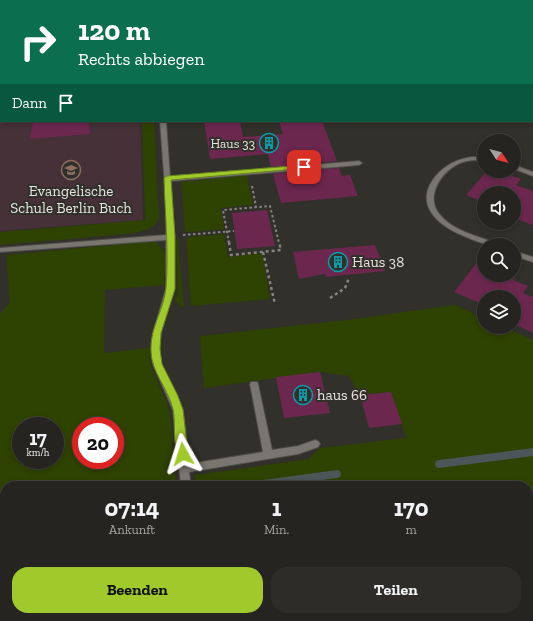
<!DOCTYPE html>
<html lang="de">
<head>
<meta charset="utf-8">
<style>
	body { margin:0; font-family:"Zilla Slab",serif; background:#2e2c29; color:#f1f3f6; height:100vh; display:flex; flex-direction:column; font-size:15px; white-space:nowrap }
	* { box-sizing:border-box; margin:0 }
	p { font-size:13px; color:#a4a4a5 }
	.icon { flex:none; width:22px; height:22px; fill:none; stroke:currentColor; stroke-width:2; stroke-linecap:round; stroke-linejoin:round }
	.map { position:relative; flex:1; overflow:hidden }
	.drawer { position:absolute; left:0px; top:481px; width:533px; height:140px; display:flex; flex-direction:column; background:#262420; border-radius:16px 16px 0 0; box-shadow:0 2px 6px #0003,0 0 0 1px #42413e }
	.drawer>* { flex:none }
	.hud { position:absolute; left:0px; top:0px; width:533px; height:122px; box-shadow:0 2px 6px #0003,0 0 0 1px #42413e; background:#0b6e4f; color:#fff; overflow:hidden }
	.needle { width:26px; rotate:126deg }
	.controls { position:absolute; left:477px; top:134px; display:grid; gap:8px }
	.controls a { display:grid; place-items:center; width:44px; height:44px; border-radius:50%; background:#262420; box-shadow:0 2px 6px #0003,0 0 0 1px #42413e; font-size:20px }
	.speed { position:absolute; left:12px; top:417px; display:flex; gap:8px; font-size:20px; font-weight:700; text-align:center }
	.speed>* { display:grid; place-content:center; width:52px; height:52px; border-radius:50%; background:#262420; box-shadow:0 2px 6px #0003,0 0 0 1px #42413e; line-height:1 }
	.speed small { font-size:10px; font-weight:400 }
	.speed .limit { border:6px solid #d22; background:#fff; color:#111 }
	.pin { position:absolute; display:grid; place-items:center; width:34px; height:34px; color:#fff; margin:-17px; border-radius:8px; box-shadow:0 2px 6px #0006 }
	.me { position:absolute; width:44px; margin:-22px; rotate:354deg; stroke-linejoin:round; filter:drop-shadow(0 0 3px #0008) }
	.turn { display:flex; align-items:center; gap:14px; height:84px; padding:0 12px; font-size:18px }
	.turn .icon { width:52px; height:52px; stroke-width:2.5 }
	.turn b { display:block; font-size:28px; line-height:34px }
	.then { display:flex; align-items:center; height:38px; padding:0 12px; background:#0003; gap:8px; font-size:15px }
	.eta { display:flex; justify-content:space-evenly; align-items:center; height:68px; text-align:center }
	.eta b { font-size:24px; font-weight:800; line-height:28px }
	.action { display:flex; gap:8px; margin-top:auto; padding:8px 12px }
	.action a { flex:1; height:46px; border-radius:16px; background:#a0c92c; color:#111; font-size:16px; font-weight:800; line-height:46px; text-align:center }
	.action a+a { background:#2e2c29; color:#f1f3f6 }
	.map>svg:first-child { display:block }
	.education { fill:#453137 }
	.green { fill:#2e4201; fill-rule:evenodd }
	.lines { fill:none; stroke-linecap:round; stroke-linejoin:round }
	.stream { fill:#4c5658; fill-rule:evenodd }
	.building { fill:#6c274f }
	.lane-casing { stroke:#4f4d49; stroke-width:2 }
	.secondary-casing { stroke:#4f4d49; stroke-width:2 }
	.path-far1 { stroke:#85837e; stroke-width:2; stroke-dasharray:2.5 2.5; stroke-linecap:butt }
	.path { stroke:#85837e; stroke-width:2.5; stroke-dasharray:3 3; stroke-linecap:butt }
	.lane { fill:#78766f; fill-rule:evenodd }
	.secondary { fill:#78766f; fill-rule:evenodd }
	.route { fill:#a0c92c; stroke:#68831d }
	.labels { text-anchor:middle; stroke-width:4; stroke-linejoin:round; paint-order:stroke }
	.far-poi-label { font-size:13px; fill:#e7e5e2; stroke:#32302a; text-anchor:end }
	.poi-label { font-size:15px; fill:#e7e5e2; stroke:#32302a; text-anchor:start }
</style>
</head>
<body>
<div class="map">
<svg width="533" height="621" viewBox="0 0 533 621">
	<rect width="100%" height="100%" fill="#32302a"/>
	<path class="education" d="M0 77 1 121H140L143 220 0 231Z"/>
	<g class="green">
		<path d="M142 121H154L159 218C154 231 139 232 127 234L0 245V232L145 220Z"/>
		<path d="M247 175 253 205 221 208 224 229 188 232 185 231 181 182Z"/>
		<path d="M224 234 228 257 262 253 270 299 191 306 186 239 189 237Z"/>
		<path d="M176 239H178L184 307 180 306 175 300 178 294Z"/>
		<path d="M155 241C171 256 165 264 164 285L105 290 104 353 149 348 151 368 166 400 170 416 176 486H5V568L0 569V314L10 302 6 255ZM21 426H55V460H21ZM81 426H115V460H81Z"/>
		<path d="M455 305 484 318V327H504L533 340V503L528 504V486H196L195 475 309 459 320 448 406 438 391 392 360 395 349 376 320 372 204 388 200 336 347 320Z"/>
	</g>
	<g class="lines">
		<g class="stream">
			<path d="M533 448V456L439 468 436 467 435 464 436 461 439 460Z"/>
			<path d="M337 470 340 471 341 474 340 477 337 478 276 486H244L245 483 248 482Z"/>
			<rect x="0" y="511" width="5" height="8"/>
		</g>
	</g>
	<g class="building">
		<path d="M33 121H89L90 134 30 139Z"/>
		<path d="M204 121H240L243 137 283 134 279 121H322L337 161 271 167 268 154 210 159Z"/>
		<path d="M339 168 342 176 350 175 358 196 281 203 273 174Z"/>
		<path d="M487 171H498L521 179 516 185 533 191V225L514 218V193H484V202L466 195Z"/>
		<path d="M267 210 275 246 237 249 232 213Z"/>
		<path d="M375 245 385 271 326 277 325 274 299 279 293 252Z"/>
		<path d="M482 256 484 257V275H514V270L519 271 513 280 528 286 523 293 533 297V333L514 324V297H484V311L479 309 482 304 454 292Z"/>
		<path d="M320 372 330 413 284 418 276 377Z"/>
		<path d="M391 392 402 424 369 428 360 395Z"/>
	</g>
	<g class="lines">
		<g class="lane-casing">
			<g id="lane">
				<rect x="15" y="0" width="4" height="1"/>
				<rect x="153" y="0" width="4" height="1"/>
				<rect x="454" y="0" width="5" height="1"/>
				<path d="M1 58V65L0 66V59Z"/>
				<path d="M160 121H166L170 177 359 161 362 163 359 165 171 181 173 214 174 289 161 333 159 349 161 364 183 410 189 464 263 452 250 384 251 382H257L258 384 272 450 298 446 315 440 318 441 320 444 318 447 298 454 189 472 191 486H181L173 410 153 364 151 349 153 333 166 289V240L0 252V248L166 235 167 214Z"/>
				<path d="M472 157H484V161C477 160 469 160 463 162 442 169 423 197 441 216 454 231 477 236 496 243L497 245C485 245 475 241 464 236 439 226 413 205 435 177 445 165 457 159 472 157Z"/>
				<path d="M514 165 533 172V176L514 169Z"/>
				<path d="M514 251 533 257V262L514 256Z"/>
			</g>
		</g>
		<g class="secondary-casing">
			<g id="secondary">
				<path d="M533 529V555L528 556V530Z"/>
				<path d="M0 597H5V616H19L17 621H0Z"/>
			</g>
		</g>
		<g class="path-far1">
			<path d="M252 186 256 207"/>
			<path d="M183 235 234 231"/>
			<path d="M229 243 223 210 270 206 279 243"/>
		</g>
		<g class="path">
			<path d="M229 242 231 255 281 250 279 242"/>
			<path d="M263 252 275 304"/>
			<path d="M330 298 345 288 349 278"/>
		</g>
		<use href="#lane" class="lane"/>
		<use href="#secondary" class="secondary"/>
	</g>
	<path class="route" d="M304 165 308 167 307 168 171 180 175 236V289L161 333 160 349 162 364 178 396 183 410 188 454 187 457 183 458 179 457C172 443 176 424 173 409 168 388 151 372 151 350 150 328 164 309 166 288 169 252 165 215 164 178L167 176Z"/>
	<defs>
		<g id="building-ring" transform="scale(1)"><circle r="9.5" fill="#32302a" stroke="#0f9aa8" stroke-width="1.5"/><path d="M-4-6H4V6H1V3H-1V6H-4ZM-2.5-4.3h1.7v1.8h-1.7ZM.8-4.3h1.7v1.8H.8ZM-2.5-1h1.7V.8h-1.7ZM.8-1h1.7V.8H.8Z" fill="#0f9aa8"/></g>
		<g id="school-ring" transform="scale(1)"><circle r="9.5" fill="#32302a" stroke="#8d6e63" stroke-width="1.5"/><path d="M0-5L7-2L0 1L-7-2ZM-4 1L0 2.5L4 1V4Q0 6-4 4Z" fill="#8d6e63"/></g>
	</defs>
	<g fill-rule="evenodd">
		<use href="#building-ring" x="269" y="143"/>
		<use href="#school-ring" x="71" y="170"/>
		<use href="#building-ring" x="338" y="262"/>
		<use href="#building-ring" x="303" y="395"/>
	</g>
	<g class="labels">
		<g class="far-poi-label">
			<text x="255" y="148">Haus 33</text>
		</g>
		<g class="poi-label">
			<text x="71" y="196" text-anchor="middle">Evangelische<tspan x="71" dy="17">Schule Berlin Buch</tspan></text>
			<text x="352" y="267">Haus 38</text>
			<text x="317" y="400">haus 66</text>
		</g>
	</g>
</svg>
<div class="controls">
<a><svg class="needle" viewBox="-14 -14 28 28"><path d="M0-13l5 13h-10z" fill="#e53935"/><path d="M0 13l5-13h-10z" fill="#a4a4a5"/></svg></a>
<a><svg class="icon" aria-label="sound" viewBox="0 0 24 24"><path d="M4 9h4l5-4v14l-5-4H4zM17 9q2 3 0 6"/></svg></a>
<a><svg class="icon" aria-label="search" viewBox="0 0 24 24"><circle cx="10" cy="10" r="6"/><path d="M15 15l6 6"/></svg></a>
<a><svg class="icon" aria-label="layers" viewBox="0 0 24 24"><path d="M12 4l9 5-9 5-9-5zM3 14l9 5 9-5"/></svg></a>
</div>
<div class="speed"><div>17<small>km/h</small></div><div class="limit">20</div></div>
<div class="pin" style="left:304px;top:167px;background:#d93025"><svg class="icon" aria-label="arrive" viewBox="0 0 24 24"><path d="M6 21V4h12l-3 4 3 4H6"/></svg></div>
<svg class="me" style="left:183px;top:454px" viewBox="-20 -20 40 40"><path d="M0-17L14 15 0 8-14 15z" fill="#a0c92c" stroke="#fff" stroke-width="4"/></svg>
<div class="hud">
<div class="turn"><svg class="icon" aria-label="right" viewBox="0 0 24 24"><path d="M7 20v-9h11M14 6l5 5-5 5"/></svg><div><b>120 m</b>Rechts abbiegen</div></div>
<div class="then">Dann<svg class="icon" aria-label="arrive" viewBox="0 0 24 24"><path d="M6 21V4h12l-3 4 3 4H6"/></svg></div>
</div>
<section class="drawer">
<div class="eta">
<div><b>07:14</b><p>Ankunft</p></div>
<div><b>1</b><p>Min.</p></div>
<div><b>170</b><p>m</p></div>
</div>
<div class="action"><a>Beenden</a><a>Teilen</a></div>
</section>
</div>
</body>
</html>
